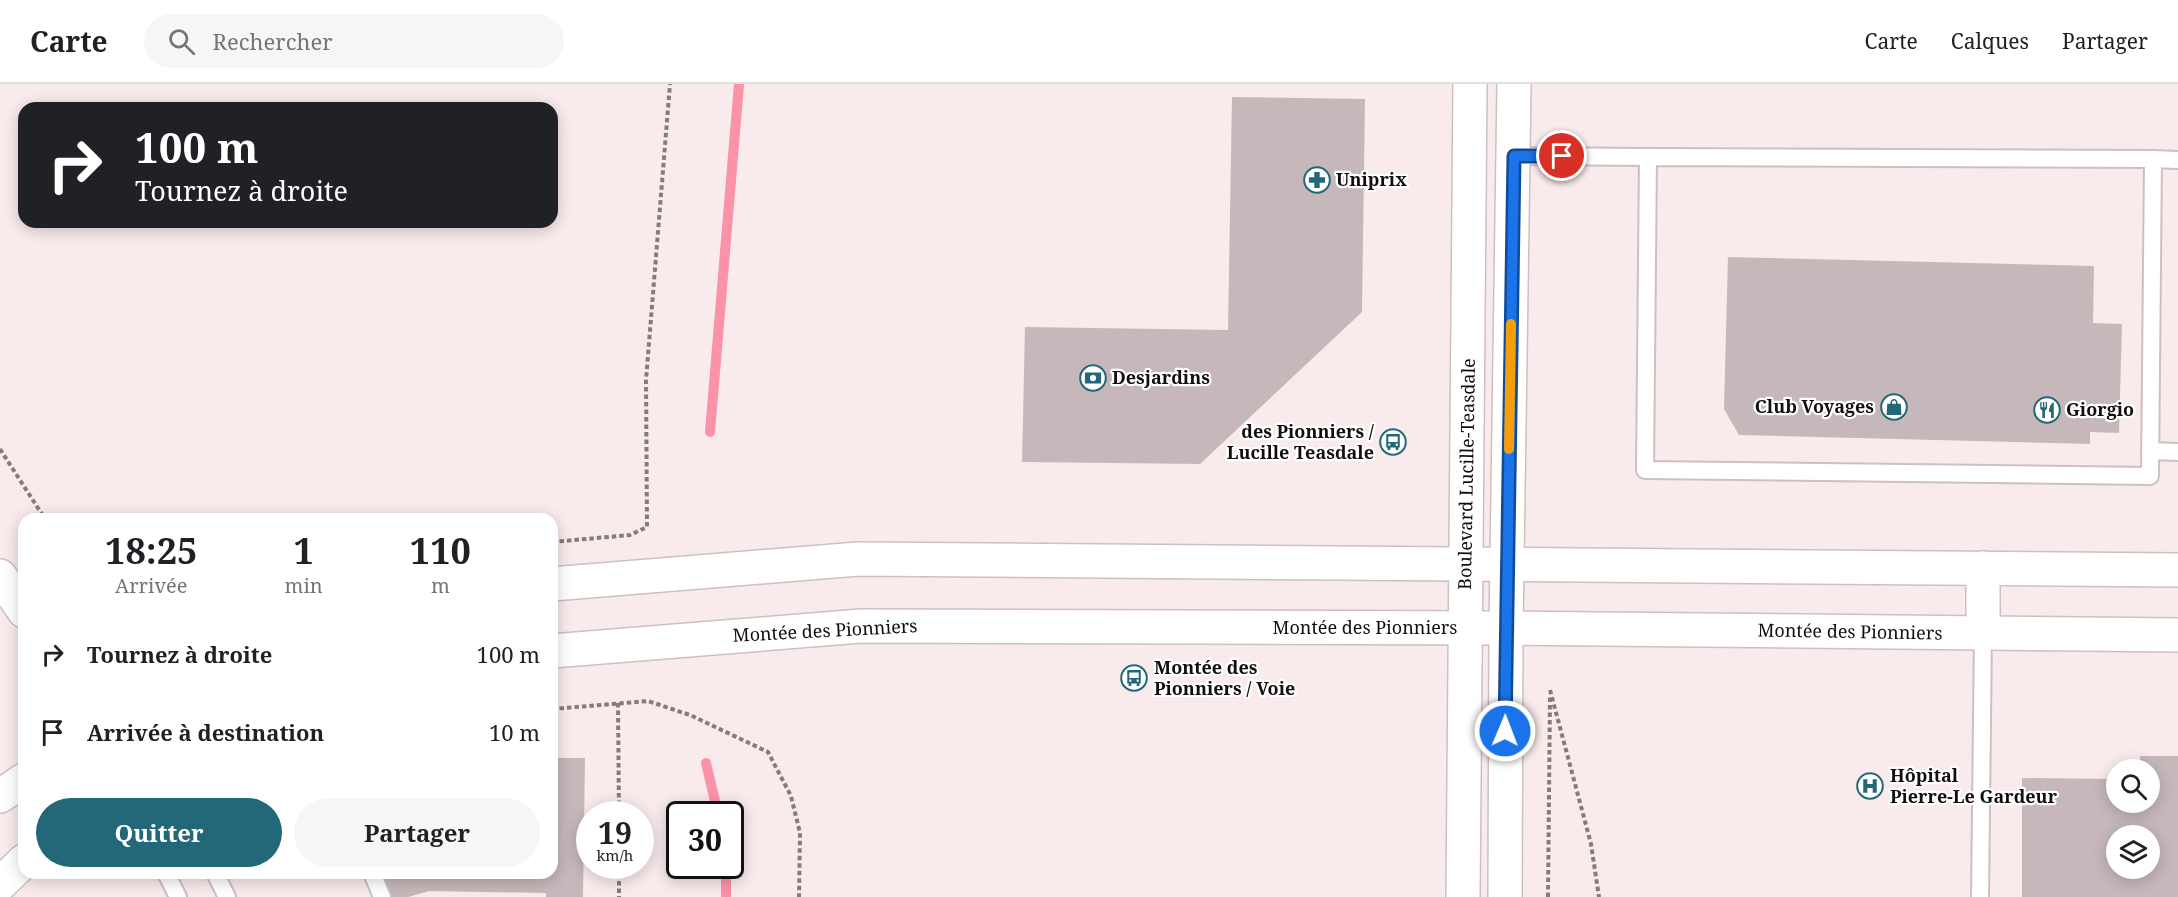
<!DOCTYPE html>
<html lang="fr">
<head>
<meta charset="utf-8">
<style>
	body { margin:0; font-family:"Noto Serif",serif; background:#f6f6f6; color:#202124; height:100vh; display:flex; flex-direction:column; font-size:22px; white-space:nowrap }
	* { box-sizing:border-box; margin:0 }
	p { font-size:20px; color:#757577 }
	.icon { flex:none; width:33px; height:33px; fill:none; stroke:currentColor; stroke-width:2; stroke-linecap:round; stroke-linejoin:round }
	.map { position:relative; flex:1; overflow:hidden }
	.details { position:absolute; left:18px; top:429px; width:540px; height:366px; display:flex; flex-direction:column; background:#fff; border-radius:18px; box-shadow:0 3px 15px #0003 }
	.details>* { flex:none }
	.banner { position:absolute; left:18px; top:18px; width:540px; height:126px; border-radius:18px; box-shadow:0 3px 15px #0003; background:#202124; color:#fff; overflow:hidden }
	.tools { position:absolute; left:2106px; top:675px; display:grid; gap:12px }
	.tools a { display:grid; place-items:center; width:54px; height:54px; border-radius:50%; background:#fff; box-shadow:0 3px 15px #0003; font-size:30px }
	.speed { position:absolute; left:576px; top:717px; display:flex; gap:12px; font-size:30px; font-weight:700; text-align:center }
	.speed>* { display:grid; place-content:center; width:78px; height:78px; border-radius:50%; background:#fff; box-shadow:0 3px 15px #0003; line-height:1 }
	.speed small { font-size:15px; font-weight:400 }
	.speed .limit { border:3px solid #111; border-radius:9px; background:#fff; color:#111 }
	.pin { position:absolute; display:grid; place-items:center; width:51px; height:51px; color:#fff; margin:-26px; border:3px solid #fff; border-radius:50%; box-shadow:0 2px 6px #0007 }
	.me { position:absolute; width:66px; margin:-33px; rotate:1deg; stroke-linejoin:round; filter:drop-shadow(0 0 4px #0008) }
	.turn { display:flex; align-items:center; gap:21px; height:126px; padding:0 18px; font-size:27px }
	.turn .icon { width:78px; height:78px; stroke-width:2.5 }
	.turn b { display:block; font-size:42px; line-height:51px }
	.eta { display:flex; justify-content:space-evenly; align-items:center; height:102px; text-align:center }
	.eta b { font-size:36px; font-weight:700; line-height:42px }
	.button { display:flex; gap:12px; margin-top:auto; padding:12px 18px }
	.button a { flex:1; height:69px; border-radius:36px; background:#236878; color:#fff; font-size:24px; font-weight:700; line-height:69px; text-align:center }
	.button a+a { background:#f6f6f6; color:#202124 }
	ul { padding:0; list-style:none }
	li { display:flex; align-items:center; gap:18px; height:78px; padding:0 18px }
	li div { flex:1 }
	li b { display:block; font-size:22px }
	li em { font-style:normal }
	header { display:flex; align-items:center; gap:36px; box-sizing:border-box; height:84px; padding:0 30px; background:#fff; border-bottom:2px solid #e0e0e0 }
	header strong { font-size:28px }
	nav { display:flex; gap:33px; margin-inline-start:auto; font-size:21px }
	.search { width:420px; height:54px; background:#f6f6f6; display:flex; align-items:center; gap:15px; box-sizing:border-box; padding:0 21px; border-radius:33px; color:#757577; font-size:22px }
	.map>svg:first-child { display:block }
	.lines { fill:none; stroke-linecap:round; stroke-linejoin:round }
	.stream { stroke:#fb92a8; stroke-width:10 }
	.building { fill:#c6b8ba; fill-rule:evenodd }
	.lane-casing { stroke:#cebfc2; stroke-width:20 }
	.street-casing { stroke:#cebfc2; stroke-width:36 }
	.secondary-casing { stroke:#cebfc2; stroke-width:36 }
	.path { stroke:#857b7d; stroke-width:4; stroke-dasharray:4.5 3; stroke-linecap:butt }
	.lane { stroke:#fff; stroke-width:16 }
	.street { stroke:#fff; stroke-width:33 }
	.secondary { stroke:#fff; stroke-width:33 }
	.route-casing { stroke:#114b97; stroke-width:15 }
	.route { stroke:#1a73e8; stroke-width:10 }
	.slow { stroke:#f59e0b; stroke-width:10 }
	.labels { text-anchor:middle; stroke-width:4.5; stroke-linejoin:round; paint-order:stroke }
	.poi-label { font-size:18px; font-weight:bold; fill:#120d0e; stroke:#fff; text-anchor:start }
	.street-label { font-size:18px; fill:#120d0e; stroke:#fff }
</style>
</head>
<body>
<header>
<strong>Carte</strong>
<div class="search"><svg class="icon" aria-label="search" viewBox="0 0 24 24"><circle cx="10" cy="10" r="6"/><path d="M15 15l6 6"/></svg>Rechercher</div>
<nav><a>Carte</a><a>Calques</a><a>Partager</a></nav>
</header>
<div class="map">
<svg width="2178" height="813" viewBox="0 0 2178 813">
	<rect width="100%" height="100%" fill="#f9eaec"/>
	<g class="lines">
		<g class="stream">
			<path d="M710 348 739 0"/>
			<path d="M706 679 718 730"/>
			<path d="M726 782V813"/>
		</g>
	</g>
	<g class="building">
		<path d="M1232 13 1365 15 1362 228 1200 380 1022 378 1025 243 1228 246Z"/>
		<path d="M1728 173 2094 182 2093 239 2122 240 2119 349 2090 348V360L1739 351 1724 325Z"/>
		<path d="M2140 672H2178V813H2022V694L2116 695V718H2150V686H2140ZM2116 752H2150V784H2116Z"/>
		<path d="M552 674H585L583 813H546V809L429 807 408 813H391L383 789H552Z"/>
	</g>
	<g class="lines">
		<g class="lane-casing">
			<g id="lane">
				<path d="M1513 72 1648 73"/>
				<path d="M2153 75 2150 392 1645 386 1648 73 2153 75 2178 76"/>
				<path d="M2150 367 2178 368"/>
				<path d="M166 789 178 813"/>
				<path d="M215 789 227 813"/>
				<path d="M372 789 382 813"/>
				<path d="M1980 813 1983 549"/>
			</g>
		</g>
		<g class="street-casing">
			<g id="street">
				<path d="M0 492 24 527"/>
				<path d="M1463 813 1470 0"/>
				<path d="M1505 813 1506 544 1514 0"/>
			</g>
		</g>
		<g class="secondary-casing">
			<g id="secondary">
				<path d="M552 500 858 475 2178 486"/>
				<path d="M1983 549V484"/>
				<path d="M552 567 861 542 1506 544 2178 551"/>
				<path d="M0 712 24 696"/>
				<path d="M0 800 24 777"/>
			</g>
		</g>
		<g class="path">
			<path d="M0 365 45 435"/>
			<path d="M552 458 630 451 647 443 646 296 670 0"/>
			<path d="M1550 606 1591 760 1599 813"/>
			<path d="M618 619 619 730"/>
			<path d="M552 625 648 617 690 631 768 668 791 712 800 749 799 813"/>
			<path d="M619 782V813"/>
			<path d="M1548 813 1550 612"/>
		</g>
		<use href="#lane" class="lane"/>
		<use href="#street" class="street"/>
		<use href="#secondary" class="secondary"/>
	</g>
	<g class="lines">
		<g class="route-casing">
			<path id="route" d="M1505 647 1514 72H1562"/>
		</g>
		<use href="#route" class="route"/>
		<path class="slow" d="M1509 365 1511 240"/>
	</g>
	<defs>
		<g id="pharmacy-ring" transform="scale(1.35)"><circle r="9.5" fill="#fff" stroke="#236878" stroke-width="1.5"/><path d="M-2-6h4v4h4v4h-4v4h-4v-4h-4v-4h4Z" fill="#236878"/></g>
		<g id="bank-ring" transform="scale(1.35)"><circle r="9.5" fill="#fff" stroke="#236878" stroke-width="1.5"/><path d="M-6-4H6V4H-6ZM0-2.3a2.3 2.3 0 1 0 0 4.6a2.3 2.3 0 1 0 0-4.6Z" fill="#236878"/></g>
		<g id="shop-ring" transform="scale(1.35)"><circle r="9.5" fill="#fff" stroke="#236878" stroke-width="1.5"/><path d="M-5-2.5h2.3a2.7 3.5 0 0 1 5.4 0H5L5.5 6h-11ZM-1.5-2.5h3a1.5 2.3 0 0 0-3 0Z" fill="#236878"/></g>
		<g id="restaurant-ring" transform="scale(1.35)"><circle r="9.5" fill="#fff" stroke="#236878" stroke-width="1.5"/><path d="M-5-6h1v4h1v-4h1v4h1v-4h1v5L-1.5 .5V6h-2V.5L-5-1ZM5-6V6H3V1.5H1.5Q1.5-4 5-6Z" fill="#236878"/></g>
		<g id="bus-ring" transform="scale(1.35)"><circle r="9.5" fill="#fff" stroke="#236878" stroke-width="1.5"/><path d="M-5-6H5V4H4V6H2V4H-2V6H-4V4H-5ZM-3.5-4V0h7V-4ZM-3.5 1.2v1.5H-2V1.2ZM2 1.2v1.5H3.5V1.2Z" fill="#236878"/></g>
		<g id="hospital-ring" transform="scale(1.35)"><circle r="9.5" fill="#fff" stroke="#236878" stroke-width="1.5"/><path d="M-5-5h3v3.5h4V-5h3V5h-3V1.5h-4V5h-3Z" fill="#236878"/></g>
	</defs>
	<g fill-rule="evenodd">
		<use href="#pharmacy-ring" x="1317" y="96"/>
		<use href="#bank-ring" x="1093" y="294"/>
		<use href="#shop-ring" x="1894" y="323"/>
		<use href="#restaurant-ring" x="2047" y="326"/>
		<use href="#bus-ring" x="1393" y="358"/>
		<use href="#bus-ring" x="1134" y="594"/>
		<use href="#hospital-ring" x="1870" y="702"/>
	</g>
	<g class="labels">
		<g class="poi-label">
			<text x="1336" y="102">Uniprix</text>
			<text x="1112" y="300">Desjardins</text>
			<text x="1874" y="329" text-anchor="end">Club Voyages</text>
			<text x="2066" y="332">Giorgio</text>
			<text x="1374" y="354" text-anchor="end">des Pionniers /<tspan x="1374" dy="21">Lucille Teasdale</tspan></text>
			<text x="1154" y="590">Montée des<tspan x="1154" dy="21">Pionniers / Voie</tspan></text>
			<text x="1890" y="698">Hôpital<tspan x="1890" dy="21">Pierre-Le Gardeur</tspan></text>
		</g>
		<g class="street-label">
			<text transform="translate(1467 390) rotate(-89)" y="6">Boulevard Lucille-Teasdale</text>
			<text x="1365" y="550">Montée des Pionniers</text>
			<text transform="translate(825 547) rotate(-3)" y="6">Montée des Pionniers</text>
			<text transform="translate(1850 548) rotate(1)" y="6">Montée des Pionniers</text>
		</g>
	</g>
</svg>
<div class="tools">
<a><svg class="icon" aria-label="search" viewBox="0 0 24 24"><circle cx="10" cy="10" r="6"/><path d="M15 15l6 6"/></svg></a>
<a><svg class="icon" aria-label="layers" viewBox="0 0 24 24"><path d="M12 4l9 5-9 5-9-5zM3 14l9 5 9-5"/></svg></a>
</div>
<div class="speed"><div>19<small>km/h</small></div><div class="limit">30</div></div>
<div class="pin" style="left:1562px;top:72px;background:#d93025"><svg class="icon" aria-label="arrive" viewBox="0 0 24 24"><path d="M6 21V4h12l-3 4 3 4H6"/></svg></div>
<svg class="me" style="left:1505px;top:647px" viewBox="-20 -20 40 40"><circle r="17" fill="#1a73e8" stroke="#fff" stroke-width="3"/><path d="M0-11L8 9 0 5-8 9z" fill="#fff"/></svg>
<div class="banner">
<div class="turn"><svg class="icon" aria-label="right" viewBox="0 0 24 24"><path d="M7 20v-9h11M14 6l5 5-5 5"/></svg><div><b>100 m</b>Tournez à droite</div></div>
</div>
<section class="details">
<div class="eta">
<div><b>18:25</b><p>Arrivée</p></div>
<div><b>1</b><p>min</p></div>
<div><b>110</b><p>m</p></div>
</div>
<ul>
<li><svg class="icon" aria-label="right" viewBox="0 0 24 24"><path d="M7 20v-9h11M14 6l5 5-5 5"/></svg><div><b>Tournez à droite</b></div><em>100 m</em></li>
<li><svg class="icon" aria-label="arrive" viewBox="0 0 24 24"><path d="M6 21V4h12l-3 4 3 4H6"/></svg><div><b>Arrivée à destination</b></div><em>10 m</em></li>
</ul>
<div class="button"><a>Quitter</a><a>Partager</a></div>
</section>
</div>
</body>
</html>
